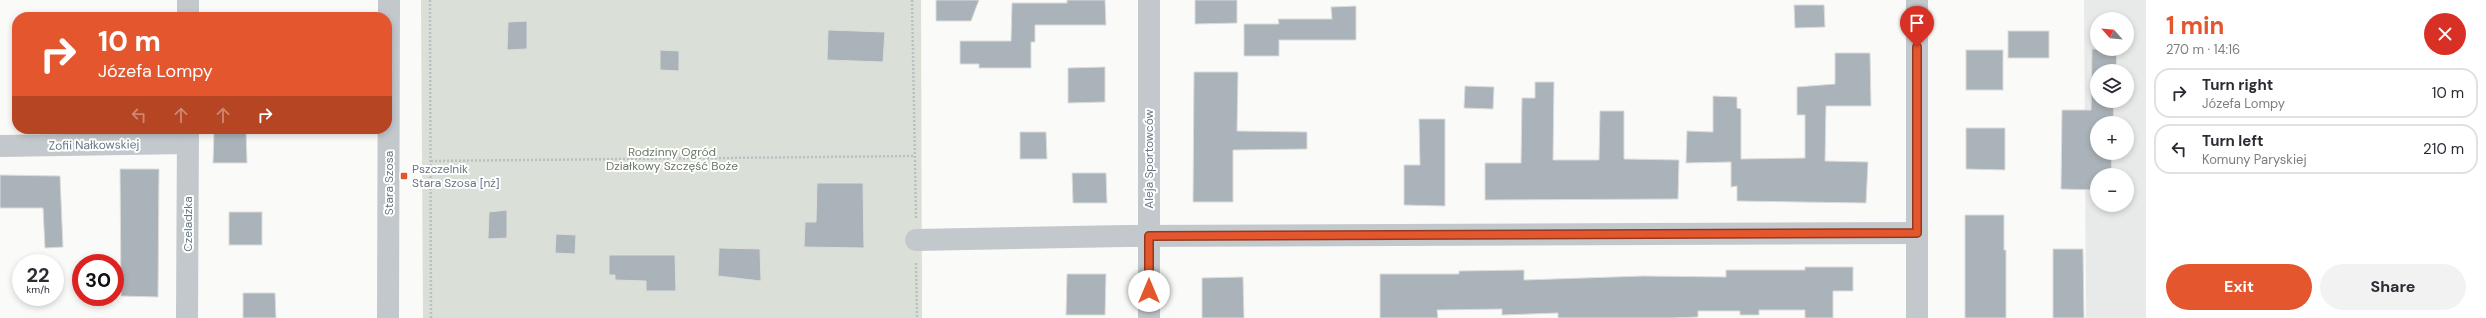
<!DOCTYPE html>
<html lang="en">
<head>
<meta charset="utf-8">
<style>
	body { margin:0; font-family:"DM Sans",sans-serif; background:#f2f2f3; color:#2b2b33; height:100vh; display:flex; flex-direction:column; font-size:15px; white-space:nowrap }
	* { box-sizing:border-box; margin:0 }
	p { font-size:13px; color:#7c7c81 }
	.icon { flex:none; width:22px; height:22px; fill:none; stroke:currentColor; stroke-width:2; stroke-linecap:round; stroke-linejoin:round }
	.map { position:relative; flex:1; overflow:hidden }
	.panel { display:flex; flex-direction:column; background:#fff; width:340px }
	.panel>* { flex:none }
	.guide { position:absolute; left:12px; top:12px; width:380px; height:122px; border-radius:16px; box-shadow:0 2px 6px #0003; background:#e4572e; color:#fff; overflow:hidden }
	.needle { width:26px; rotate:297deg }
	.fabs { position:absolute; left:2090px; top:12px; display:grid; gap:8px }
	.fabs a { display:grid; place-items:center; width:44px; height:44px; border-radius:50%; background:#fff; box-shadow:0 2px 6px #0003; font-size:20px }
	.speed { position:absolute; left:12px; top:254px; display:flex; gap:8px; font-size:20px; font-weight:700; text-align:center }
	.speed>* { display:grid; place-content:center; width:52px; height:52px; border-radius:50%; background:#fff; box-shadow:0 2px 6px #0003; line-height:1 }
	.speed small { font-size:10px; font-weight:400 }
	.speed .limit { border:6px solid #d22; background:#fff; color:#111 }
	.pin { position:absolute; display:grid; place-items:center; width:34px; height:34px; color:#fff; margin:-41px -17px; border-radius:50% 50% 50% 0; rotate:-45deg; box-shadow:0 0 4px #0007 }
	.pin .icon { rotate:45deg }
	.me { position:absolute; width:44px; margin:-22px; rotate:0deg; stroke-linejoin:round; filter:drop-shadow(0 0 3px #0008) }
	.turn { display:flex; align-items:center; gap:14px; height:84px; padding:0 20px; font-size:18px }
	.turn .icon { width:52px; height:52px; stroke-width:2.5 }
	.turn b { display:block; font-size:28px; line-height:34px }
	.lanes { display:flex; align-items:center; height:38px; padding:0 20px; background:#0003; justify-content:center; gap:20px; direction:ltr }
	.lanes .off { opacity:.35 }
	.round { display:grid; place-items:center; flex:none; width:42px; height:42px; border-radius:21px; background:#f2f2f3 }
	.overview { display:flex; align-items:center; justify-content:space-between; height:68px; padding:0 20px }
	h1 { font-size:24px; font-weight:700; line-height:30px; color:#e4572e }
	.button { display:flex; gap:8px; margin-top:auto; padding:8px 20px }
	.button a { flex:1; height:46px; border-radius:24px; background:#e4572e; color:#fff; font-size:16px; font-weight:700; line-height:46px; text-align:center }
	.button a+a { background:#f2f2f3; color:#2b2b33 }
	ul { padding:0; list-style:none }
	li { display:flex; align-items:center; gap:12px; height:50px; margin:0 8px 6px; padding:0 12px; border:2px solid #e1e1e2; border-radius:16px }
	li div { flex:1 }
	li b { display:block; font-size:15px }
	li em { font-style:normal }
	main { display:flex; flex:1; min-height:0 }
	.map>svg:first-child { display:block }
	.built { fill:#e8e9e9; fill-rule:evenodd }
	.green { fill:#dadfd7 }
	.building { fill:#aab3b9; stroke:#dcdcda }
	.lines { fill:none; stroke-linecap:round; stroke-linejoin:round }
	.path { stroke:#bbbfc2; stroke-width:2.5; stroke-dasharray:2 2; stroke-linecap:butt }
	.minor { stroke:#c3c8cc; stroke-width:22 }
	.route-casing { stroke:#94391e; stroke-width:10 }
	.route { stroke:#e4572e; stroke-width:7 }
	.poi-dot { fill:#e4572e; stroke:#fff; stroke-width:1.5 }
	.labels { text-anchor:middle; stroke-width:4; stroke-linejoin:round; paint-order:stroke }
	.street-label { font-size:12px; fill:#657683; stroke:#fff }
	.park-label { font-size:12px; fill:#687a64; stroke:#fff }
	.poi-label { font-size:12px; fill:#657683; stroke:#fff; text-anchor:start }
</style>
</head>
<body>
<main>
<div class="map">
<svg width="2146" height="318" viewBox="0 0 2146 318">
	<rect width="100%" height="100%" fill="#fafaf8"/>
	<path class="built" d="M2084 0H2146V318H2086ZM2097 19H2127V49H2097ZM2097 71H2127V101H2097ZM2097 123H2127V153H2097ZM2097 175H2127V205H2097Z"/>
	<path class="green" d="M421 0H921L922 318H423Z"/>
	<g class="building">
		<path d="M936 0H979L971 21H936Z"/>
		<path d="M1067 0H1105L1106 25H1035V42H1031V68H979V64H960V41H1011L1012 3H1067Z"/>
		<path d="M1195 0H1237V23L1195 24Z"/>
		<path d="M1794 5H1824L1825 27 1795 28Z"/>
		<path d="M1356 6V40H1279V56H1244V24H1279L1278 19H1332L1331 7Z"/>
		<path d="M527 21V49L507 50 508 22Z"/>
		<path d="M828 30 885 32 883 62 827 60Z"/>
		<rect x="2008" y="31" width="41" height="27"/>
		<path d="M2092 49H2117L2116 71H2097V101H2114L2113 123H2097V153H2112L2111 175H2097V190L2061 189 2062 110H2091Z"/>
		<path d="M660 50 679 51V71L660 70Z"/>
		<rect x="1966" y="50" width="37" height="40"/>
		<path d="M1835 53H1870L1871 106H1826L1825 161 1868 162 1866 203 1737 201V186L1731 187V162L1686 163 1687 131 1713 132V96L1737 97V108L1741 109V159L1805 158V115H1797V87L1835 84Z"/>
		<path d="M1105 67V102L1068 103V68Z"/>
		<path d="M1194 72H1238L1237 131 1307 132V149L1233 150V202H1193Z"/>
		<path d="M1535 82H1554L1553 160H1599L1600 111H1624V159L1679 160 1678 199 1485 200V163H1521L1522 98H1535Z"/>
		<path d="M1465 86 1494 87 1493 109 1464 108Z"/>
		<path d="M1419 119H1445V206L1404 205V165H1420Z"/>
		<path d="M1966 128H2005V170L1966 169Z"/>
		<path d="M214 131H246L247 163H213Z"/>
		<path d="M1020 132H1046L1047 159H1020Z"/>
		<path d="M120 169H159L158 297 121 296Z"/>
		<path d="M1072 173H1106L1107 203H1073Z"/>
		<path d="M0 175 60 176 63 247 45 248 43 208H0Z"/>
		<path d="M817 183H863L864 248 804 247 805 222H816Z"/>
		<path d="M507 210V238L488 239 489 212Z"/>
		<rect x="229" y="212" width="33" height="33"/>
		<path d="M1965 215H2004V250H2006V318H1965Z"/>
		<path d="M556 234 576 235 575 254 555 253Z"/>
		<path d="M719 248 760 249 761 281 718 276Z"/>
		<path d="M2053 249H2083L2084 318H2053Z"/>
		<path d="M609 255H675L676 291H646V281L615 280V275H609Z"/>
		<path d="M1805 267H1853V291H1833V318H1805V310H1759V315H1740V311H1698V317L1672 318H1558V313L1502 315V309L1437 310 1438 318H1380V274H1459V271L1524 270V280L1643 276 1726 277V270H1805Z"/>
		<path d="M1067 274H1106L1105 315H1066Z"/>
		<path d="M1243 277 1244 318H1202V278Z"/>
		<path d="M243 293H275L276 318H243Z"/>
	</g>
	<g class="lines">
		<g class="path">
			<path d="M430 0 431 318"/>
			<path d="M912 0 916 218"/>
			<path d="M431 161 915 156"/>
			<path d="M916 263 917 318"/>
		</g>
		<g class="minor">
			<path d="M188 0V17"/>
			<path d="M1917 0V318"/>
			<path d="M0 146 188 143"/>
			<path d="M916 240 1126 236 1917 233"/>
			<path d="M187 318 188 129"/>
			<path d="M388 318 389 0"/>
			<path d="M1149 318V0"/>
		</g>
	</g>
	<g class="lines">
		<g class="route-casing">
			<path id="route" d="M1149 291V236L1917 233V47"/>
		</g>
		<use href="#route" class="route"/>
	</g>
	<rect class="poi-dot" x="400" y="172" width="8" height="8" rx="2"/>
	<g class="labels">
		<g class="street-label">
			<text transform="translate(94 145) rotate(-1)" y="4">Zofii Nałkowskiej</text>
			<text transform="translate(1149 159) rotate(-90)" y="4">Aleja Sportowców</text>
			<text transform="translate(389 183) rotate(-90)" y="4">Stara Szosa</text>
			<text transform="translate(188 224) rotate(-90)" y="4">Czeladzka</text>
		</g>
		<g class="park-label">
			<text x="672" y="156">Rodzinny Ogród<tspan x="672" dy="14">Działkowy Szczęść Boże</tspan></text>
		</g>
		<g class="poi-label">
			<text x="412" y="173">Pszczelnik<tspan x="412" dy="14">Stara Szosa [nż]</tspan></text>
		</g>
	</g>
</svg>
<div class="fabs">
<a><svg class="needle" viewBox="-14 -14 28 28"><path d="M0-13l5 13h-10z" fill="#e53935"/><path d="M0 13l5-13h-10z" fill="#7c7c81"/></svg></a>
<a><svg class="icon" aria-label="layers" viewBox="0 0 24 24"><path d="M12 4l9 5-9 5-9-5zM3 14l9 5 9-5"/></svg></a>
<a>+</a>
<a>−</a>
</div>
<div class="speed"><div>22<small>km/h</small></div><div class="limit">30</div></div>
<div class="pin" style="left:1917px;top:47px;background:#d93025"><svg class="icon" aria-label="arrive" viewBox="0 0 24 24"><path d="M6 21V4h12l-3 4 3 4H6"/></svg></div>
<svg class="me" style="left:1149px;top:291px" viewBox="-20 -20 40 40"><circle r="19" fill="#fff"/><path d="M0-13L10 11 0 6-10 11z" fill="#e4572e"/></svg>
<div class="guide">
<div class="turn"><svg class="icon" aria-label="right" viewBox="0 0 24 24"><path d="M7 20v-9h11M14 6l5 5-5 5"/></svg><div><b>10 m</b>Józefa Lompy</div></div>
<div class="lanes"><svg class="icon off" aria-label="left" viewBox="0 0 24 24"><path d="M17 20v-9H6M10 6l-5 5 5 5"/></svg><svg class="icon off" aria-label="ahead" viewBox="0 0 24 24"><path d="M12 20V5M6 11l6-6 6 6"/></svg><svg class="icon off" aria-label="ahead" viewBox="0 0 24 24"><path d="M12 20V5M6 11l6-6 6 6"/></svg><svg class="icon" aria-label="right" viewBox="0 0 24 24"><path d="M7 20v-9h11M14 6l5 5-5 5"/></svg></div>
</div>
</div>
<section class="panel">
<div class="overview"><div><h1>1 min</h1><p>270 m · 14:16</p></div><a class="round" style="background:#d93025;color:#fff"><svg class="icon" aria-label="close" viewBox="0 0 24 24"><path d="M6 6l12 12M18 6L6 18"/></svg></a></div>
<ul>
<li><svg class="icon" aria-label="right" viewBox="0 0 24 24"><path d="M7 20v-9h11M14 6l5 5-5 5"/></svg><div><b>Turn right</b><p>Józefa Lompy</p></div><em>10 m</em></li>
<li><svg class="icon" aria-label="left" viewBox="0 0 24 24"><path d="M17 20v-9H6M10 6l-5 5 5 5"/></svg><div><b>Turn left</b><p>Komuny Paryskiej</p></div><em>210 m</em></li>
</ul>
<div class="button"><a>Exit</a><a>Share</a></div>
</section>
</main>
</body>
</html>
